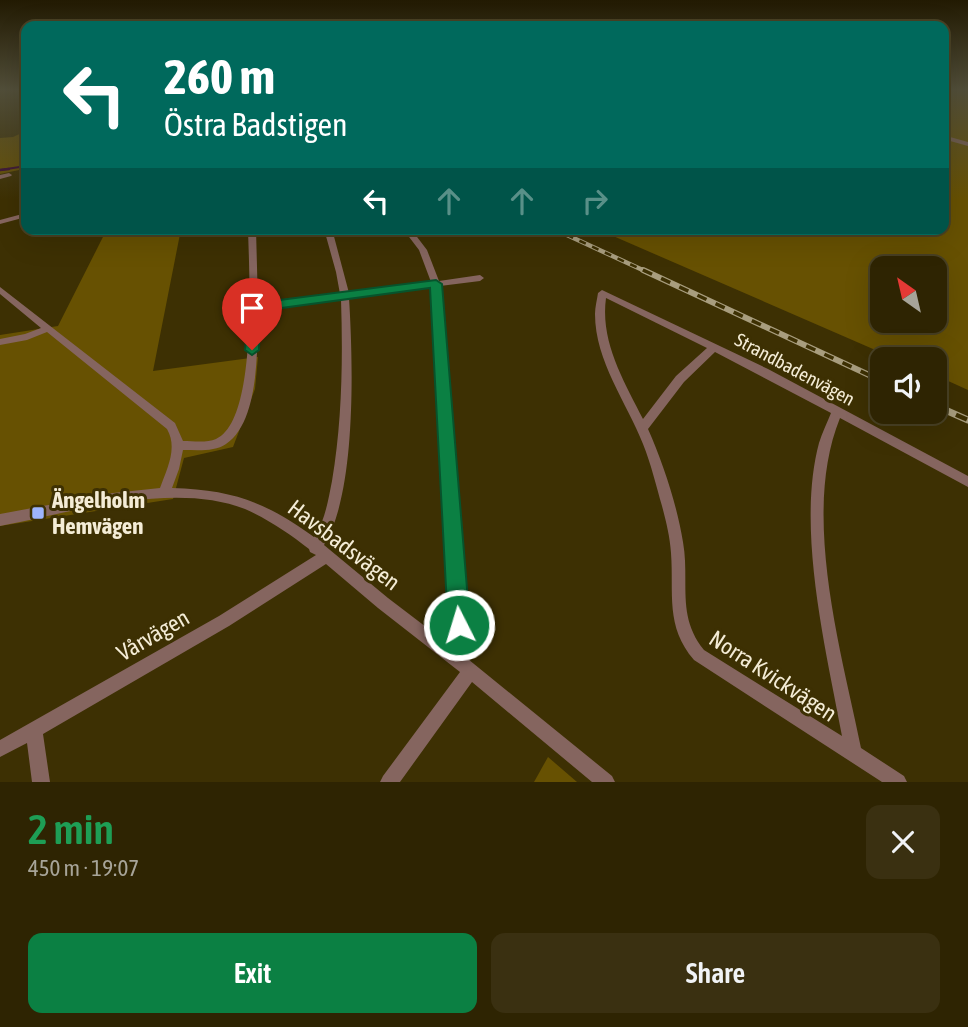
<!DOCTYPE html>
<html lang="en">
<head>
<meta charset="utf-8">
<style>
	body { margin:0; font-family:"Asap Condensed",sans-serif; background:#3a3011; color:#f1f3f6; height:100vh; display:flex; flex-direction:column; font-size:26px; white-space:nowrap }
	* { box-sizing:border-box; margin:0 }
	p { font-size:23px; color:#a7a499 }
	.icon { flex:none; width:38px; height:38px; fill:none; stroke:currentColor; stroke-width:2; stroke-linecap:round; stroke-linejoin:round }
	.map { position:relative; height:782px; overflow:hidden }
	.side { display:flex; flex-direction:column; background:#2e2402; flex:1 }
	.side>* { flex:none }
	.banner { position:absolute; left:21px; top:21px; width:928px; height:214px; border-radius:14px; box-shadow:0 7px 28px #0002,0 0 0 2px #494124; background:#00695c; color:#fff; overflow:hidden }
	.needle { width:46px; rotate:326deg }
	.tools { position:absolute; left:870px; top:256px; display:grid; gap:14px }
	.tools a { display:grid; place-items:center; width:77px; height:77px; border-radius:14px; background:#2e2402; box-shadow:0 7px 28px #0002,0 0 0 2px #494124; font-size:35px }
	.pin { position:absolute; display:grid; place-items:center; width:60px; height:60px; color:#fff; margin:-72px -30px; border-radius:50% 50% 50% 0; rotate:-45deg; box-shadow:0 0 7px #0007 }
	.pin .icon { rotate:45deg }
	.me { position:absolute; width:77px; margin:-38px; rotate:355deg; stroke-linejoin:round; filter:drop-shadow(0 0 5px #0008) }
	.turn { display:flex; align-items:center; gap:24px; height:147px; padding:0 28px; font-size:32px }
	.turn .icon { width:91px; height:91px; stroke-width:2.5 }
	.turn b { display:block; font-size:49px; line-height:60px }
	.lanes { display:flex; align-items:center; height:66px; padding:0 28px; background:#0003; justify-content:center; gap:35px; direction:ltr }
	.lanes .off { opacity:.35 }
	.round { display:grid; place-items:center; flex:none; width:74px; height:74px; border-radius:14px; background:#3a3011 }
	.summary { display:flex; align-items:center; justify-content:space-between; height:119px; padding:0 28px }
	h1 { font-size:42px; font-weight:600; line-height:52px; color:#1e9e55 }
	.primary-button { display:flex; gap:14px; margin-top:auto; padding:14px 28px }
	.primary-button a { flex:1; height:80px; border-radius:14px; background:#0b8043; color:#fff; font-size:28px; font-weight:600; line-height:80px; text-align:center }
	.primary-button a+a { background:#3a3011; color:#f1f3f6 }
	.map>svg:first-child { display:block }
	.green { fill:#675102; fill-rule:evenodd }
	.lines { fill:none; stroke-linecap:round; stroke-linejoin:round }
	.stream-far1 { stroke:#3a0b37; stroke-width:2 }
	.stream { stroke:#3a0b37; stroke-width:2.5 }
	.minor { fill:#85655f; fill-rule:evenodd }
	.rail-far2-casing { stroke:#a89d7e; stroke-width:4.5 }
	.rail-far1-casing { stroke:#a89d7e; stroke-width:6 }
	.rail-casing { stroke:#a89d7e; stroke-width:7 }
	.rail-far2 { stroke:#3d3003; stroke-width:2.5; stroke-dasharray:7; stroke-linecap:butt }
	.rail-far1 { stroke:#3d3003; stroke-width:3.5; stroke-dasharray:10; stroke-linecap:butt }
	.rail { stroke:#3d3003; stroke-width:4.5; stroke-dasharray:12; stroke-linecap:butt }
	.route { fill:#0b8043; stroke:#07532c; stroke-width:2 }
	.poi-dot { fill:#9db4fd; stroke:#3d3003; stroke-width:2.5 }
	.labels { text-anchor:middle; stroke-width:6; stroke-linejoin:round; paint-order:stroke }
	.street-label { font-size:19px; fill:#f4ecd6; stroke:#3d3003 }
	.near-poi-label { font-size:23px; font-weight:bold; fill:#f4ecd6; stroke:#3d3003; text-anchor:start }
	.near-street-label { font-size:23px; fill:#f4ecd6; stroke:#3d3003 }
</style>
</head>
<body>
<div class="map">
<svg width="968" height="782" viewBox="0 0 968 782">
	<rect width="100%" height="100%" fill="#3d3003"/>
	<g class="green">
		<path d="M943 90H968V390L935 375 934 359H896L597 229H943ZM882 268H934V320H882Z"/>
		<path d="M26 131V175L21 174 19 170 0 174V138L13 137Z"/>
		<path d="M107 229H181L153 371 258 357 255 389 233 447 184 458 173 499 0 526V335L58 326Z"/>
		<path d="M548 757 577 782H534Z"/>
	</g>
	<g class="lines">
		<path class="stream-far1" d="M0 170 26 166"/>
		<path class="stream" d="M0 170 9 169"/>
		<g class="minor">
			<path d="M943 135 968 142V146L943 139Z"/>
			<path d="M9 173 12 175 11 176 0 179V175Z"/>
			<path d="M26 213V217L0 224V220Z"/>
			<path d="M248 229H256L258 305 340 294 336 272 324 229H332L349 293 431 282 419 250 403 229H411L427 250 439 281 480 275 484 278 480 281 440 286 466 625V649L463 655 612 776 615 782H592L472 682 400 782H380L383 776 460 672 378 608 326 564 229 626 43 734 50 782H32L27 743 0 757V740L219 616 316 555 310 552 309 549C290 534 268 519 245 509 174 481 73 512 0 526V514L113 493 160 488C167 469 178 448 167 429L47 332 27 340 0 345V339L25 334 41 328 0 294V287L175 423 183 441C193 441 207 443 216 439 258 421 249 270 248 229ZM432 287 452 625 451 646 388 598 324 545C357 492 353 361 349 298ZM341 299C343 360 342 422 332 481 328 501 325 521 314 537 265 502 234 490 172 488L179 469 183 450C197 450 215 452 226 444 260 421 257 347 258 310Z"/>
			<path d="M602 290 768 369 968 476V487L840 418C801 514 841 650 861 748L904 776 907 782H882L694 660C665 626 674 594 671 553 670 537 666 521 662 506 656 485 651 464 643 444 627 403 595 361 595 314 595 307 597 300 598 293ZM606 298 707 348 676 376 643 419C624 381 600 342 606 298ZM715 352 831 413C827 423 822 433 819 443 796 529 826 649 842 736L704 650C676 616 690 581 683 542 677 505 663 463 648 429L684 382Z"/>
		</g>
		<g class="rail-far2-casing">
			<path id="rail-far2" d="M554 229 647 272"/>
		</g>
		<g class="rail-far1-casing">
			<path id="rail-far1" d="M643 270 882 381"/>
		</g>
		<g class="rail-casing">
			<path id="rail" d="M934 405 968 420"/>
		</g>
		<use href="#rail-far2" class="rail-far2"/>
		<use href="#rail-far1" class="rail-far1"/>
		<use href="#rail" class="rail"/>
	</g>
	<linearGradient id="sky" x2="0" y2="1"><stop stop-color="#221a02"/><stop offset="0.45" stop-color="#514e39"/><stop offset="1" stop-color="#514e39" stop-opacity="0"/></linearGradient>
	<rect width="968" height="199" fill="url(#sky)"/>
	<path class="route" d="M436 280 442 284 470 625 467 633 459 637 451 633 448 625 430 288 260 311 259 350 252 355 245 350 249 304Z"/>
	<rect class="poi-dot" x="31" y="506" width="14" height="14" rx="3.5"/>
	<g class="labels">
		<g class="street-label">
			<text transform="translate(795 369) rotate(28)" y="7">Strandbadenvägen</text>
		</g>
		<g class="near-poi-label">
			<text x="52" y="508">Ängelholm<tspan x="52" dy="26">Hemvägen</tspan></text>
		</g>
		<g class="near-street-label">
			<text transform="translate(344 545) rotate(37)" y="8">Havsbadsvägen</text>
			<text transform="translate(153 635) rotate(-30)" y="8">Vårvägen</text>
			<text transform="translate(773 676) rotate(33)" y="8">Norra Kvickvägen</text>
		</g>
	</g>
</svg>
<div class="tools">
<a><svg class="needle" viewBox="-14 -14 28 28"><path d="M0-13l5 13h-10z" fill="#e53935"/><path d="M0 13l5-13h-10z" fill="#a7a499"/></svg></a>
<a><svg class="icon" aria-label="sound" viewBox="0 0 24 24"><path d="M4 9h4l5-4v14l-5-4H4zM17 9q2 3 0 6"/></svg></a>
</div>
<div class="pin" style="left:252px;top:350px;background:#d93025"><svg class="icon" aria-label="arrive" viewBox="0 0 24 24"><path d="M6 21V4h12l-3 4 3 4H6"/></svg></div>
<svg class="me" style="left:459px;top:625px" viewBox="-20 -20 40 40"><circle r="17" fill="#0b8043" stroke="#fff" stroke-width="3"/><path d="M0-11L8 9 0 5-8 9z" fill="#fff"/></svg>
<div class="banner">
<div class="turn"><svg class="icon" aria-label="left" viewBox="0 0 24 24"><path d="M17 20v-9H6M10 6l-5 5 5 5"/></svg><div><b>260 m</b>Östra Badstigen</div></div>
<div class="lanes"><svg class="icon" aria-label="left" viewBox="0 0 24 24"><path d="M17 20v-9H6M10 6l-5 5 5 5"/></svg><svg class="icon off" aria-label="ahead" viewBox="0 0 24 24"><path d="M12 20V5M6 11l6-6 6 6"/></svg><svg class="icon off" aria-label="ahead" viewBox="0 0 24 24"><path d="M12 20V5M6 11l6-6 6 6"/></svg><svg class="icon off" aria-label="right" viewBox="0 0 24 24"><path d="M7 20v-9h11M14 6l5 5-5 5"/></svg></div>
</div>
</div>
<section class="side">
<div class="summary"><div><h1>2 min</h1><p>450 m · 19:07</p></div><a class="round"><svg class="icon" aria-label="close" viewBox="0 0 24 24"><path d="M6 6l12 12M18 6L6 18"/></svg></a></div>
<div class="primary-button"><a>Exit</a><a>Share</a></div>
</section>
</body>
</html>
